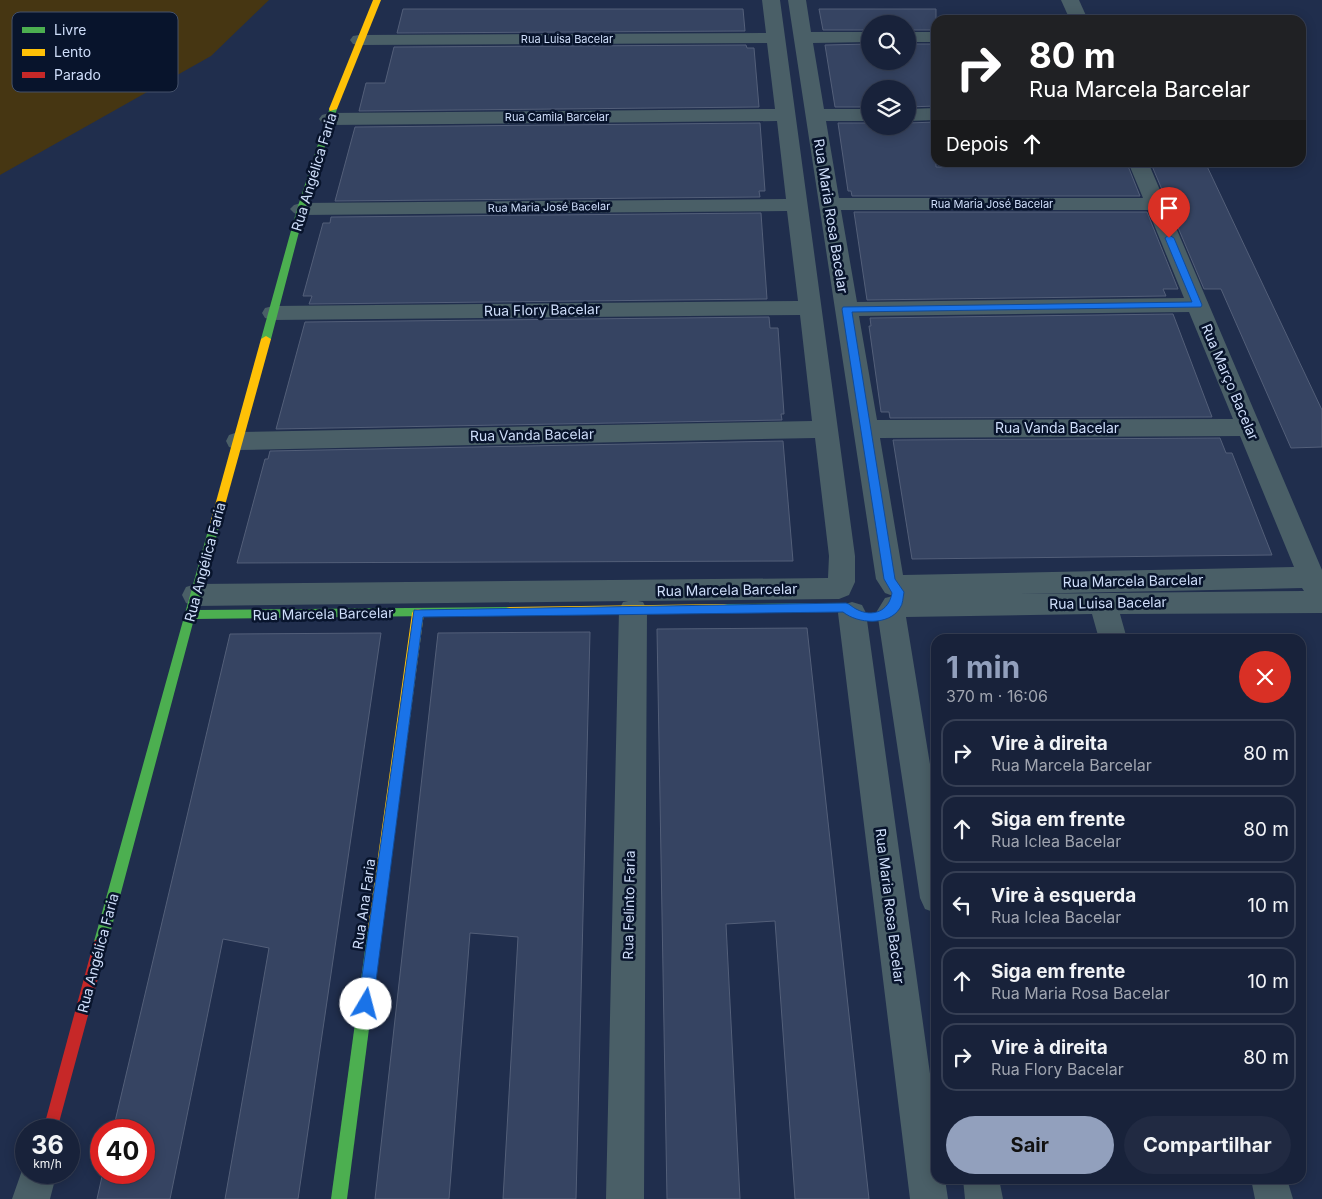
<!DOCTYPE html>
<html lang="pt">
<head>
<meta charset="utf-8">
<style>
	body { margin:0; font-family:Inter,sans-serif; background:#212a42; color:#f1f3f6; height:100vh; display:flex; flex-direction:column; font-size:19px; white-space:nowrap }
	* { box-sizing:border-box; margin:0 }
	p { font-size:16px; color:#9fa4af }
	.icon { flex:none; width:28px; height:28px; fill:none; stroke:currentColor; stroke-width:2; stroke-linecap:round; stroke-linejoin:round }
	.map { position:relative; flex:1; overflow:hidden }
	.panel { position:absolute; left:931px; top:634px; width:375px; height:550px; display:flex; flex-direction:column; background:#18223a; border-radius:15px; box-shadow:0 2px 12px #0003,0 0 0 1px #363f54 }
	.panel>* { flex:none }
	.banner { position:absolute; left:931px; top:15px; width:375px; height:152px; border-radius:15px; box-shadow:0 2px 12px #0003,0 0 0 1px #363f54; background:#202124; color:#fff; overflow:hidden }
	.buttons { position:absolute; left:861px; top:15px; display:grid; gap:10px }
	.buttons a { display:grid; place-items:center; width:55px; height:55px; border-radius:50%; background:#18223a; box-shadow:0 2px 12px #0003,0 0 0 1px #363f54; font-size:25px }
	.speed { position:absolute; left:15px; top:1119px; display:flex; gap:10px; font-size:25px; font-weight:700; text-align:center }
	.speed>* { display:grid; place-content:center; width:65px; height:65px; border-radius:50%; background:#18223a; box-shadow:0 2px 12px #0003,0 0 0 1px #363f54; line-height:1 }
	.speed small { font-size:12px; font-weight:400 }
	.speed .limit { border:8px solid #d22; background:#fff; color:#111 }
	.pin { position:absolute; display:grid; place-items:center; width:42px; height:42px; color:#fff; margin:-51px -21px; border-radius:50% 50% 50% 0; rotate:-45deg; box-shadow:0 0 5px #0007 }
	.pin .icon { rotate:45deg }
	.me { position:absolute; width:55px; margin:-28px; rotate:8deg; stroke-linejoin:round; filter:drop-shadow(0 0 4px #0008) }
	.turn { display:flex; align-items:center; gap:18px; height:105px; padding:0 15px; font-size:22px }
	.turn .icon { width:65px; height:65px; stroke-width:2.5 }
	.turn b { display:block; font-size:35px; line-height:42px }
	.then { display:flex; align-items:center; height:48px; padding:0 15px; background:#0003; gap:10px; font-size:19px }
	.round { display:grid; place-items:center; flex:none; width:52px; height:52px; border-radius:26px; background:#212a42 }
	.head { display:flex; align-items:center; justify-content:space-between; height:85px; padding:0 15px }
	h1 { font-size:30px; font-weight:700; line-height:38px; color:#92a0bd }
	.cta { display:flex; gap:10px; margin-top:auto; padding:10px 15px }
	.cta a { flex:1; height:58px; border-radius:30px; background:#92a0bd; color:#111; font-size:20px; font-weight:700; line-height:58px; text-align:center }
	.cta a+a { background:#212a42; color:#f1f3f6 }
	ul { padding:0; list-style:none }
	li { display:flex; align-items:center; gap:15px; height:68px; margin:0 10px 8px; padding:0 5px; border:2px solid #363f54; border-radius:15px }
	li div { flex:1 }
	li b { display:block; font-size:19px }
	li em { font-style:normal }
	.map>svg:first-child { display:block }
	.green { fill:#463612 }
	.building { fill:#364462; stroke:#535f79 }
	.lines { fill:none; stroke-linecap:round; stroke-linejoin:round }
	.street { fill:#4a5f67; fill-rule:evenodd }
	.fast { fill:#4caf50; fill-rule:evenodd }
	.slow { fill:#ffc107; fill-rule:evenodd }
	.jam { fill:#c62828; fill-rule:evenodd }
	.route { fill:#1a73e8; stroke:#114b97 }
	.labels { text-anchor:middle; stroke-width:5; stroke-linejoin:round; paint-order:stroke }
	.far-street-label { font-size:11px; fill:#cfdefa; stroke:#08142c }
	.street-label { font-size:14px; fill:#cfdefa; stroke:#08142c }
	.key { fill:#08142c; stroke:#44516a; stroke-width:1 }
	.key-label { font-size:14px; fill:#cfdefa }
</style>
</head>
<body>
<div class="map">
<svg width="1322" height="1199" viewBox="0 0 1322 1199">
	<rect width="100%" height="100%" fill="#202e4d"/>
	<path class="green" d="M0 0H269L211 56 0 175Z"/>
	<g class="building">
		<path d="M403 9H743L745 31 397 33Z"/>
		<path d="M819 9H936V30H908V24H870V30H823Z"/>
		<path d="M870 44V61H908V44H936V106L908 107V89H870V107H835L825 45Z"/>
		<path d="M746 45 747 48H754L759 107 359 111 366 83H385L394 47Z"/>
		<path d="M936 122V167L1128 166 1140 196H852L851 191H848L838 123H870V126H908V123Z"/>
		<path d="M760 123 765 191H759L760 197 335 201 355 127Z"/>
		<path d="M1165 162H1205L1322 410V447L1291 448 1221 289H1204L1152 166H1166Z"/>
		<path d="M854 212H1147L1178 289H1163L1166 296 867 300Z"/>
		<path d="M761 213 767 299 309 304 312 296H303L323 223H330L331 217Z"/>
		<path d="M1173 314 1212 417 890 418 889 412H881L869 326H871L870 318Z"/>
		<path d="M769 317 770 328H778L784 414H781L782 420 276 429 305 322Z"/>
		<path d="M1220 438 1226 453H1232L1272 555 912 559 893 440Z"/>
		<path d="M783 441 793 561 237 563 265 459H268L270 451Z"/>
		<path d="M807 628 869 1199H795L775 921 726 924 740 1199H667L657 629Z"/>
		<path d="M590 632 576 1199H503L518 937 470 933 449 1199H375L438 633Z"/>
		<path d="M381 633 298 1199H225L269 948 223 939 170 1199H97L103 1172H144V1130H113L230 634Z"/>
	</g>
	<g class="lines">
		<g class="street">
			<path d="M762 0H780L855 556V582L849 595 839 599 638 601 643 602 647 610 644 1199H606L619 610 623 602 628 601 196 606 186 603 182 595 186 587 196 584 828 578 829 556 815 438 238 450 229 447 226 441 229 435 238 432 812 421 800 315 273 320 265 318 262 313 265 308 273 306 798 301 787 211 301 215 294 213 290 209 294 205 301 203 786 199 777 121 329 125 322 123 319 119 322 115 329 113 775 109 767 43 359 45 353 44 350 40 353 36 359 35 766 33Z"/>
			<path d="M788 0H806L811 32H870V42L813 43 824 109H870V121H826L839 198H1143L1128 162H1148L1322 570V613L1120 614 1127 639H1099L1092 614 906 617 936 801V913L925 909 920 898 877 611 885 598 893 596 885 593 876 579ZM841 210H1148L1184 298 857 302ZM1189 312 1233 419 877 420 859 316ZM1240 436 1294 567 903 575 880 438ZM1302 588 1304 591 1019 594Z"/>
			<path d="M1061 0H1079L1088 20H1070Z"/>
			<rect x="908" y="32" width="28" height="10"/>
			<path d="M936 108V120L908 121V109Z"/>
			<path d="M852 602 862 605 866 613 936 1117V1179H945L948 1199H910L838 613 842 605Z"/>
			<path d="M26 1159V1172H57L50 1199H12Z"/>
			<path d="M963 1179H999L1003 1199H965Z"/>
			<path d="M1251 1179H1287L1293 1199H1255Z"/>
		</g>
		<g class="fast">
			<path d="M330 107 337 109 305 209 271 339 266 342 263 341 261 339 297 209Z"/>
			<path d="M214 523 219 527 197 610 510 607 514 608 516 611 514 614 510 615 194 619 107 945 105 950 100 951 95 950 93 945 209 527Z"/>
			<path d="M845 603 849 604 851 607 849 610 845 611 724 612 720 611 718 608 720 605 724 604Z"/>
			<path d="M375 922 380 924 382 928 347 1199H331L368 928 370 924Z"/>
		</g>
		<g class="slow">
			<path d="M373 0H381L337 109 330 111 329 109Z"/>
			<path d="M266 336 271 339 219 527 214 531 209 527 261 339Z"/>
			<path d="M724 604 728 605 730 608 728 611 724 612 510 615 506 614 504 611 506 608 510 607Z"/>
			<path d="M418 609 422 610 424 613 382 928 380 932 375 934 370 932 368 928 412 613 414 610Z"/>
		</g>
		<path class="jam" d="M100 939 105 940 107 945 57 1130H43L93 945 95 940Z"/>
	</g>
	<path class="route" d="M1169 235 1174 238 1202 305 1201 307 852 312 895 579 904 592C903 597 903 604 900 608 889 626 858 624 843 612L423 617 373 1004 371 1008 366 1010 360 1008 358 1004 414 610 846 603C850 604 852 607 856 609 873 618 889 611 892 593L884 579 842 309 843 307 1192 302 1165 238Z"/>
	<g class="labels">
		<g class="far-street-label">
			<text x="567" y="43">Rua Luisa Bacelar</text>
			<text x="557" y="121">Rua Camila Barcelar</text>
			<text x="992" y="208">Rua Maria José Bacelar</text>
			<text transform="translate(549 207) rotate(-1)" y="4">Rua Maria José Bacelar</text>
		</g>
		<g class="street-label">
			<text transform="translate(314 172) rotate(-73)" y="5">Rua Angélica Faria</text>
			<text transform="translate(831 216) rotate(81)" y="5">Rua Maria Rosa Bacelar</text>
			<text transform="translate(542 310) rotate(-1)" y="5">Rua Flory Bacelar</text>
			<text transform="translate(1230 382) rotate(67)" y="5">Rua Março Bacelar</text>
			<text x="1057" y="433">Rua Vanda Bacelar</text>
			<text transform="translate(532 435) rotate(-1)" y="5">Rua Vanda Bacelar</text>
			<text transform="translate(205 562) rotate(-75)" y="5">Rua Angélica Faria</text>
			<text transform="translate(1133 581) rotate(-1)" y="5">Rua Marcela Barcelar</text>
			<text transform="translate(727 590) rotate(-1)" y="5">Rua Marcela Barcelar</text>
			<text transform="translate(1108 603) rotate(-1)" y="5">Rua Luisa Bacelar</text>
			<text transform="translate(323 614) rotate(-1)" y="5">Rua Marcela Barcelar</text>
			<text transform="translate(364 904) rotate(-82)" y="5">Rua Ana Faria</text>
			<text transform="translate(629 905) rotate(-89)" y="5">Rua Felinto Faria</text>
			<text transform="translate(890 906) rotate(83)" y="5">Rua Maria Rosa Bacelar</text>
			<text transform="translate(98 953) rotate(-75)" y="5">Rua Angélica Faria</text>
		</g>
	</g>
	<rect x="12" y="12" width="166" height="80" rx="8" class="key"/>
	<rect x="22" y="27" width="23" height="6" fill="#4caf50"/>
	<rect x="22" y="49" width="23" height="7" fill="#ffc107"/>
	<rect x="22" y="72" width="23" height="6" fill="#c62828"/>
	<g class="key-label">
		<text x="54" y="35">Livre</text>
		<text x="54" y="57">Lento</text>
		<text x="54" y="80">Parado</text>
	</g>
</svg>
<div class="buttons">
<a><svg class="icon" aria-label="search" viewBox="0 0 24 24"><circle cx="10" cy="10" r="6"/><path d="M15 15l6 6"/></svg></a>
<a><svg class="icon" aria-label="layers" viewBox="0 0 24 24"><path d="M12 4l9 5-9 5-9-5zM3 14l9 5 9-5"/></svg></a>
</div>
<div class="speed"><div>36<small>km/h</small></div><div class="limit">40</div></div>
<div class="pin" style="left:1169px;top:238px;background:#d93025"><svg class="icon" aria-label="arrive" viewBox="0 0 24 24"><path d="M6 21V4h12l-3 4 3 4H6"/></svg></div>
<svg class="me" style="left:366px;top:1004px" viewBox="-20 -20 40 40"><circle r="19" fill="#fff"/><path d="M0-13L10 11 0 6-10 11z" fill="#1a73e8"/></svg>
<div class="banner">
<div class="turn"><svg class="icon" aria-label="right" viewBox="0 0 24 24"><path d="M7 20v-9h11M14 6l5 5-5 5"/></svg><div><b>80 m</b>Rua Marcela Barcelar</div></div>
<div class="then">Depois<svg class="icon" aria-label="ahead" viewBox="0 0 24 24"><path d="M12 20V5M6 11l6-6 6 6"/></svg></div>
</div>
<section class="panel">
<div class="head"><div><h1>1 min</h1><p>370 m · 16:06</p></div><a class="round" style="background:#d93025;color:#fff"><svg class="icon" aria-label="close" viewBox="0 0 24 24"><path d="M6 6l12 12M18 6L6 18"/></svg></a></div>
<ul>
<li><svg class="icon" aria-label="right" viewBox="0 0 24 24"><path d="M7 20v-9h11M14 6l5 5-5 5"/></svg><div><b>Vire à direita</b><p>Rua Marcela Barcelar</p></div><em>80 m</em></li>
<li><svg class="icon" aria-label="ahead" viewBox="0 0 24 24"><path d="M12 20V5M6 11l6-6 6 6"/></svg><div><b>Siga em frente</b><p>Rua Iclea Bacelar</p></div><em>80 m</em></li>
<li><svg class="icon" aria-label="left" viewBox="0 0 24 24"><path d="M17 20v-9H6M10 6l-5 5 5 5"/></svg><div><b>Vire à esquerda</b><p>Rua Iclea Bacelar</p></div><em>10 m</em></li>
<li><svg class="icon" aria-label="ahead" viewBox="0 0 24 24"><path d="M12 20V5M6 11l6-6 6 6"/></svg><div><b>Siga em frente</b><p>Rua Maria Rosa Bacelar</p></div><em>10 m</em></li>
<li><svg class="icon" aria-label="right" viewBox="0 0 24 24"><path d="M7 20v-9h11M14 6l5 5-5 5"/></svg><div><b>Vire à direita</b><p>Rua Flory Bacelar</p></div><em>80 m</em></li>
</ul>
<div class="cta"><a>Sair</a><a>Compartilhar</a></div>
</section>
</div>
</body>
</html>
